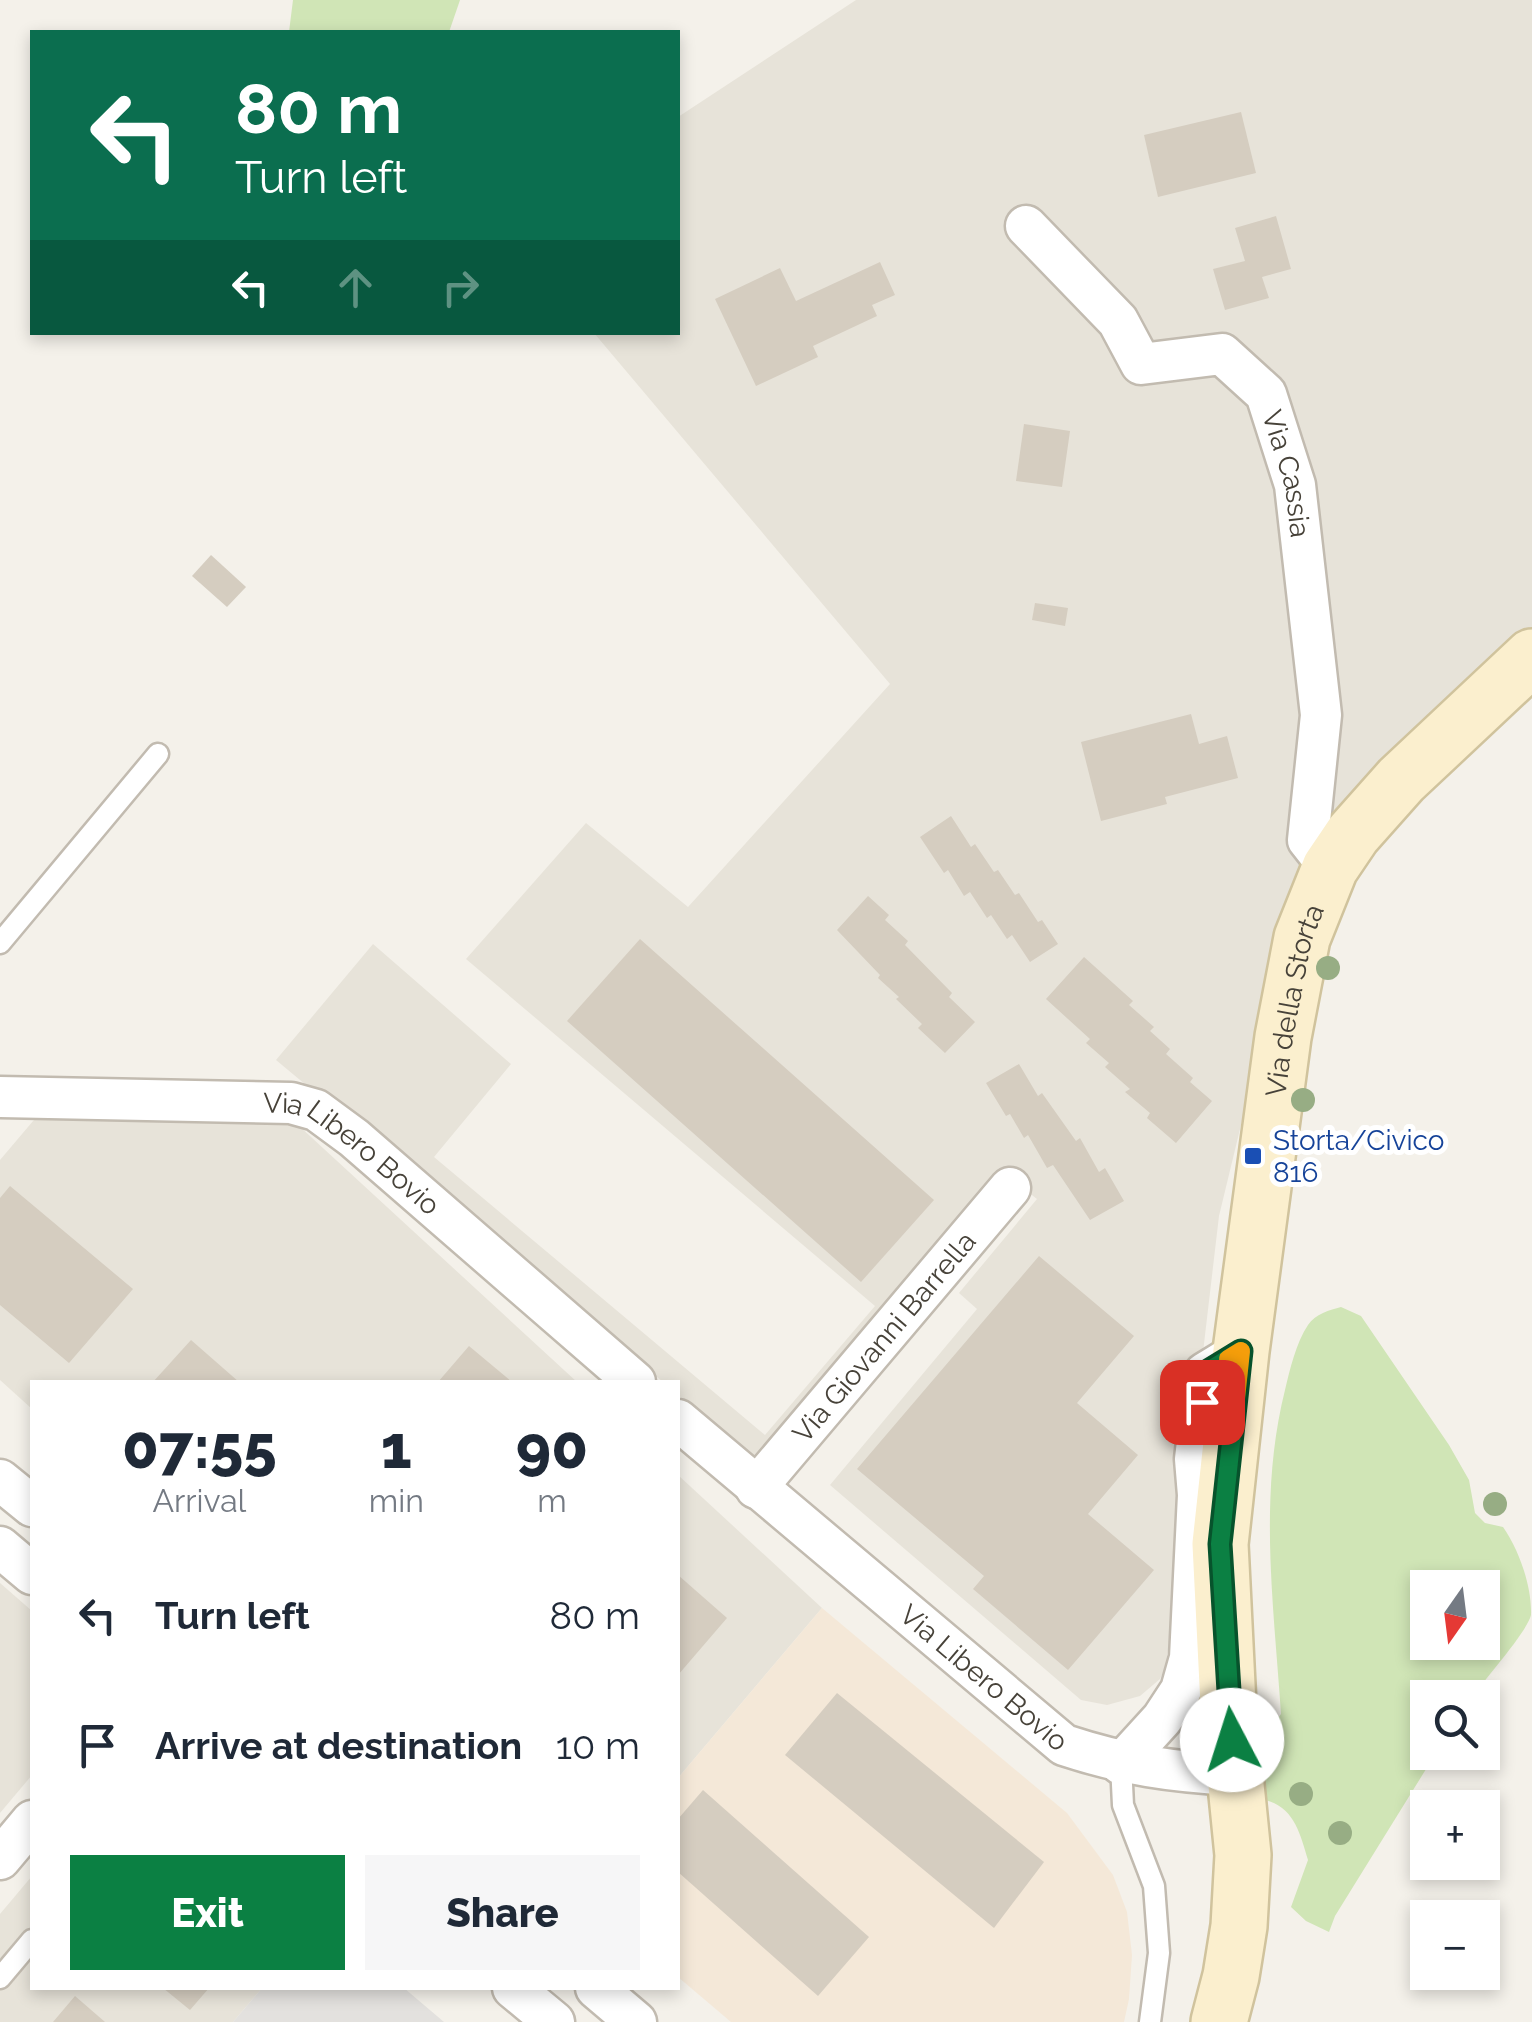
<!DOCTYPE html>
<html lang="en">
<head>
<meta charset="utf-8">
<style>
	body { margin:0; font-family:Raleway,sans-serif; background:#f6f6f7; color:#1f2937; height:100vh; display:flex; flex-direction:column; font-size:38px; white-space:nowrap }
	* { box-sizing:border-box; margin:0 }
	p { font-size:32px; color:#747a83 }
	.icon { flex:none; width:55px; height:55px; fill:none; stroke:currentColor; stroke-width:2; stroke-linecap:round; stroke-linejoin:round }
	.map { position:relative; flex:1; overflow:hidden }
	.side { position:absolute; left:30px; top:1380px; width:650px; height:610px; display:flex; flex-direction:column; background:#fff; border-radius:0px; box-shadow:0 5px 15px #0003 }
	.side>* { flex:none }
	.banner { position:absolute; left:30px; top:30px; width:650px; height:305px; border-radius:0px; box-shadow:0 5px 15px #0003; background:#0b6e4f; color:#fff; overflow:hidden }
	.needle { width:65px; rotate:194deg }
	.fabs { position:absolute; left:1410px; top:1570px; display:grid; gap:20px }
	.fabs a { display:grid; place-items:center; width:90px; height:90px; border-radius:0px; background:#fff; box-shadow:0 5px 15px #0003; font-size:50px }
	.pin { position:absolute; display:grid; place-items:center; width:85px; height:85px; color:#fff; margin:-42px; border-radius:20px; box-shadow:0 5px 15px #0006 }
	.me { position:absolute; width:110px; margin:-55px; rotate:355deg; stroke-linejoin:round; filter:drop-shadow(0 0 8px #0008) }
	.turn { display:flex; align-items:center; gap:35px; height:210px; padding:0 40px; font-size:45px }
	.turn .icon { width:130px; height:130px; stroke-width:2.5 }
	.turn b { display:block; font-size:70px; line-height:85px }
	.lanes { display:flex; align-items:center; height:95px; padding:0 40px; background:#0003; justify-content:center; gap:50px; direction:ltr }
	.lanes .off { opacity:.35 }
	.eta { display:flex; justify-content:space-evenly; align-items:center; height:170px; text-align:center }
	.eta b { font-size:60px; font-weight:800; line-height:70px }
	.primary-button { display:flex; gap:20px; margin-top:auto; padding:20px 40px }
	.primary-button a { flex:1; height:115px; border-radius:0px; background:#0b8043; color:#fff; font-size:40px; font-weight:800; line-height:115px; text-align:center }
	.primary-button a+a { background:#f6f6f7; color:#1f2937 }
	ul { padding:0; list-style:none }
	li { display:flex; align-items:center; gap:30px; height:130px; padding:0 40px }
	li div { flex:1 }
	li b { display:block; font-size:38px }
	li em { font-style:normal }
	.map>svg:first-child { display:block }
	.residential { fill:#e7e3d9 }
	.commercial { fill:#f4e8d8 }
	.green { fill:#d0e5b6; fill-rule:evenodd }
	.parking { fill:#e3e1de }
	.building { fill:#d5cdc0 }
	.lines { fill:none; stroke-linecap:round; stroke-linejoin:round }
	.service-casing { stroke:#c2bbb0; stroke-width:25 }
	.minor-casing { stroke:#c2bbb0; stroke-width:45 }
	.secondary-casing { stroke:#d0c39d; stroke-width:60 }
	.service { stroke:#fff; stroke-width:20 }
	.minor { stroke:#fff; stroke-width:40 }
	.secondary { stroke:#fbefce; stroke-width:55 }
	.tree { fill:#97ad84 }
	.route-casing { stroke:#07532c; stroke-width:25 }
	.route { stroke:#0b8043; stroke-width:18 }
	.slow { stroke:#f59e0b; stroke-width:18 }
	.transit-dot { fill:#1a4fb4; stroke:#fff; stroke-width:4 }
	.labels { text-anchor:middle; stroke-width:10; stroke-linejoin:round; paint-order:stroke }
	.street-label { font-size:28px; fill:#474239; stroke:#fff }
	.transit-label { font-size:28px; fill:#164399; stroke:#fff; text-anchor:start }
</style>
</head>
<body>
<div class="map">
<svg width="1532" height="2022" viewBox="0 0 1532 2022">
	<rect width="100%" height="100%" fill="#f4f1ea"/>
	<g class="residential">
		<path d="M856 0H1532V634L1298 889 1219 1216 1166 1667 1160 1679 1140 1696 1107 1705 1081 1700 830 1485 977 1309 959 1293 1037 1199 1004 1173 764 1458 750 1456 678 1395V1382H663L276 1060 373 944 511 1064 434 1157 765 1435 875 1306 466 959 586 823 688 907 890 684 594 333 678 332V117Z"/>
		<path d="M39 1114 298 1125 577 1382H32V1409L0 1380V1160Z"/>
		<path d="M678 1475 822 1608 678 1778Z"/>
		<path d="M0 1583 32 1611V1775L0 1813Z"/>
		<path d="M32 1876V1988H262L233 2022H0V1914Z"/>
	</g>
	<path class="commercial" d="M822 1608 1067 1813 1113 1875 1127 1912 1132 1955 1129 1999 1124 2022H731L678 1977V1778Z"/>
	<g class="green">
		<path d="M293 0H460L449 32H289Z"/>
		<path d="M1341 1307 1361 1316 1449 1445 1469 1480 1475 1513 1485 1523 1503 1527C1519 1550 1532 1586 1531 1615 1527 1632 1484 1680 1472 1697L1428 1698V1752L1436 1753 1335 1916 1329 1932 1306 1921 1291 1907 1308 1860C1300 1833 1294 1807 1265 1800L1256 1719 1275 1722 1281 1714C1274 1606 1258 1498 1285 1390 1290 1369 1296 1343 1308 1325 1315 1314 1330 1310 1341 1307ZM1428 1588H1482V1642H1428Z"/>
	</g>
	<path class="parking" d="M262 1988H404L444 2022H233Z"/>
	<g class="building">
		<path d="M1241 112 1256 173 1158 197 1144 135Z"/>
		<path d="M1276 216 1291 269 1262 277 1269 298 1225 310 1213 269 1245 261 1235 228Z"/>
		<path d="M880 262 895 295 872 305 877 316 813 346 818 357 756 386 715 299 780 268 796 301Z"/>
		<path d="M1024 424 1070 431 1062 487 1016 481Z"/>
		<path d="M211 555 246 587 227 607 192 576Z"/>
		<path d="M1035 603 1068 608 1065 626 1032 620Z"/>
		<path d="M1191 714 1199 744 1227 736 1238 778 1165 797 1167 804 1101 821 1081 742Z"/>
		<path d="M951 816 971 847 975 844 994 872 998 870 1015 895 1019 893 1038 922 1042 920 1058 944 1030 962 1012 935 1007 939 991 915 987 918 970 892 964 896 948 870 944 873 920 837Z"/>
		<path d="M868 896 889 915 885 920 908 941 905 945 952 993 949 997 975 1022 945 1053 918 1028 922 1024 896 999 899 997 878 978 880 975 837 930Z"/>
		<path d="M640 939 934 1200 861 1282 567 1021Z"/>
		<path d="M1084 957 1133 1001 1129 1005 1154 1027 1150 1031 1170 1049 1166 1054 1193 1078 1190 1082 1212 1101 1176 1143 1147 1118 1150 1113 1125 1092 1130 1089 1105 1067 1109 1063 1086 1043 1090 1039 1046 999Z"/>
		<path d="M1019 1064 1038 1096 1042 1093 1076 1141 1080 1138 1099 1172 1105 1168 1124 1201 1090 1220 1053 1165 1047 1168 1028 1135 1024 1138 1010 1114 1006 1116 986 1083Z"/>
		<path d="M10 1186 133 1289 69 1363 0 1305V1198Z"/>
		<path d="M1039 1256 1134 1336 1077 1403 1138 1455 1088 1514 1154 1570 1068 1670 973 1589 984 1576 857 1469Z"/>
		<path d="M191 1340 239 1382H153Z"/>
		<path d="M469 1346 512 1382H438Z"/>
		<path d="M678 1575 727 1618 678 1675Z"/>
		<path d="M837 1693 1044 1862 994 1928 785 1755Z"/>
		<path d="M703 1790 869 1937 818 1996 678 1872V1819Z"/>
		<path d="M163 1988H209L190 2010Z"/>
		<path d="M75 1996 105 2022H53Z"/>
	</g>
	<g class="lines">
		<g class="service-casing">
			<g id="service">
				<path d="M0 943 158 754"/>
				<path d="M1121 1764 1123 1805 1154 1886 1159 1953 1150 2022"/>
				<path d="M0 1978 32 1940"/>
			</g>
		</g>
		<g class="minor-casing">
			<g id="minor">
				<path id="s1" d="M1026 226 1118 321 1141 364 1222 354 1266 394 1295 485 1321 715 1308 840 1330 868"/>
				<path id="s2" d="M0 1097 291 1103 316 1110 354 1138 635 1382"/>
				<path id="s3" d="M678 1420 1064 1745C1125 1765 1172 1772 1235 1775"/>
				<path d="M0 1480 32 1506"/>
				<path id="s4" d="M756 1488 1010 1188"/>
				<path d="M0 1547 32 1574"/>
				<path d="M1121 1764 1162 1719 1181 1690 1190 1658 1198 1495 1195 1459 1205 1373 1241 1351"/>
				<path d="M0 1859 32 1821"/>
				<path d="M513 1988 554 2022"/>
				<path d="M596 1988 636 2022"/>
			</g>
		</g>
		<g class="secondary-casing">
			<g id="secondary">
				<path id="s5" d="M1219 2022 1231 1976 1239 1926 1243 1855 1228 1705 1220 1544 1241 1351 1283 1037 1302 938 1330 868 1353 834 1401 780 1532 657"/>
			</g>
		</g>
		<use href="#service" class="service"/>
		<use href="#minor" class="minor"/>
		<use href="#secondary" class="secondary"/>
	</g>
	<g class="tree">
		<circle cx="1328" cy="968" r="12"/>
		<circle cx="1303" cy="1100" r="12"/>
		<circle cx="1495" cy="1504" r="12"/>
		<circle cx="1301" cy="1794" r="12"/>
		<circle cx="1340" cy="1833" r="12"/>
	</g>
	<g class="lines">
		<g class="route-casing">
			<path id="route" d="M1202 1402 1205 1373 1241 1351 1220 1544 1232 1740"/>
		</g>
		<use href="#route" class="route"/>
		<path class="slow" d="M1228 1359 1241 1351 1233 1427"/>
	</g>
	<rect class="transit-dot" x="1243" y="1146" width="20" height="20" rx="5"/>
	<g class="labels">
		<g class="street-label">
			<text dy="10" stroke="none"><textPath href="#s1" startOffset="405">Via Cassia</textPath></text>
			<text dy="10" stroke="none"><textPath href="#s5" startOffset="1030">Via della Storta</textPath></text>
			<text dy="10" stroke="none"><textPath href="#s2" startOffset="368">Via Libero Bovio</textPath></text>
			<text dy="10" stroke="none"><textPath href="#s4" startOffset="198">Via Giovanni Barrella</textPath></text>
			<text dy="10" stroke="none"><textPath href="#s3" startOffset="400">Via Libero Bovio</textPath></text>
		</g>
		<g class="transit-label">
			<text x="1273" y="1150">Storta/Civico<tspan x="1273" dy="32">816</tspan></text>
		</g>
	</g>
</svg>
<div class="fabs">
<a><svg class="needle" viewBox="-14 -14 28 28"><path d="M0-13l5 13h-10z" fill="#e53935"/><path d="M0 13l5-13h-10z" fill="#747a83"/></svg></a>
<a><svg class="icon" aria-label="search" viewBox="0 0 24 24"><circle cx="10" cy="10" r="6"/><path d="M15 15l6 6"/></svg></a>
<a>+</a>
<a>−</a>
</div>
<div class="pin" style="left:1202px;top:1402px;background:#d93025"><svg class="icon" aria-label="arrive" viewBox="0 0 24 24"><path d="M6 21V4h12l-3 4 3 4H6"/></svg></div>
<svg class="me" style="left:1232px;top:1740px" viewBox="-20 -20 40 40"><circle r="19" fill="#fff"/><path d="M0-13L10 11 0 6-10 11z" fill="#0b8043"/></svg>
<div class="banner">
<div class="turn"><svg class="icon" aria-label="left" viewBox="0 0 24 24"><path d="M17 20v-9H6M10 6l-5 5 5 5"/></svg><div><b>80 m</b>Turn left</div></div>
<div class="lanes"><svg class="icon" aria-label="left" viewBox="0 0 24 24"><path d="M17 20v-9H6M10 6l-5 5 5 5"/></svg><svg class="icon off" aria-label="ahead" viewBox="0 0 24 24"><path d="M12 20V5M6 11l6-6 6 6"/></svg><svg class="icon off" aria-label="right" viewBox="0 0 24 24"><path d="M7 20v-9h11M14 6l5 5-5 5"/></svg></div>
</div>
<section class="side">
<div class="eta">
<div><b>07:55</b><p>Arrival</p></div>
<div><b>1</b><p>min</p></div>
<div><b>90</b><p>m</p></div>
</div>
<ul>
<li><svg class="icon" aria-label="left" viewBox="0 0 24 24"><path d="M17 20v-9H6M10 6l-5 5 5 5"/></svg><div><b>Turn left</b></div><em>80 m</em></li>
<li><svg class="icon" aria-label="arrive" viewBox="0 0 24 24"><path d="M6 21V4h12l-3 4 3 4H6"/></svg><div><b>Arrive at destination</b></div><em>10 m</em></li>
</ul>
<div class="primary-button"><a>Exit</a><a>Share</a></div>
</section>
</div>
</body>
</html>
